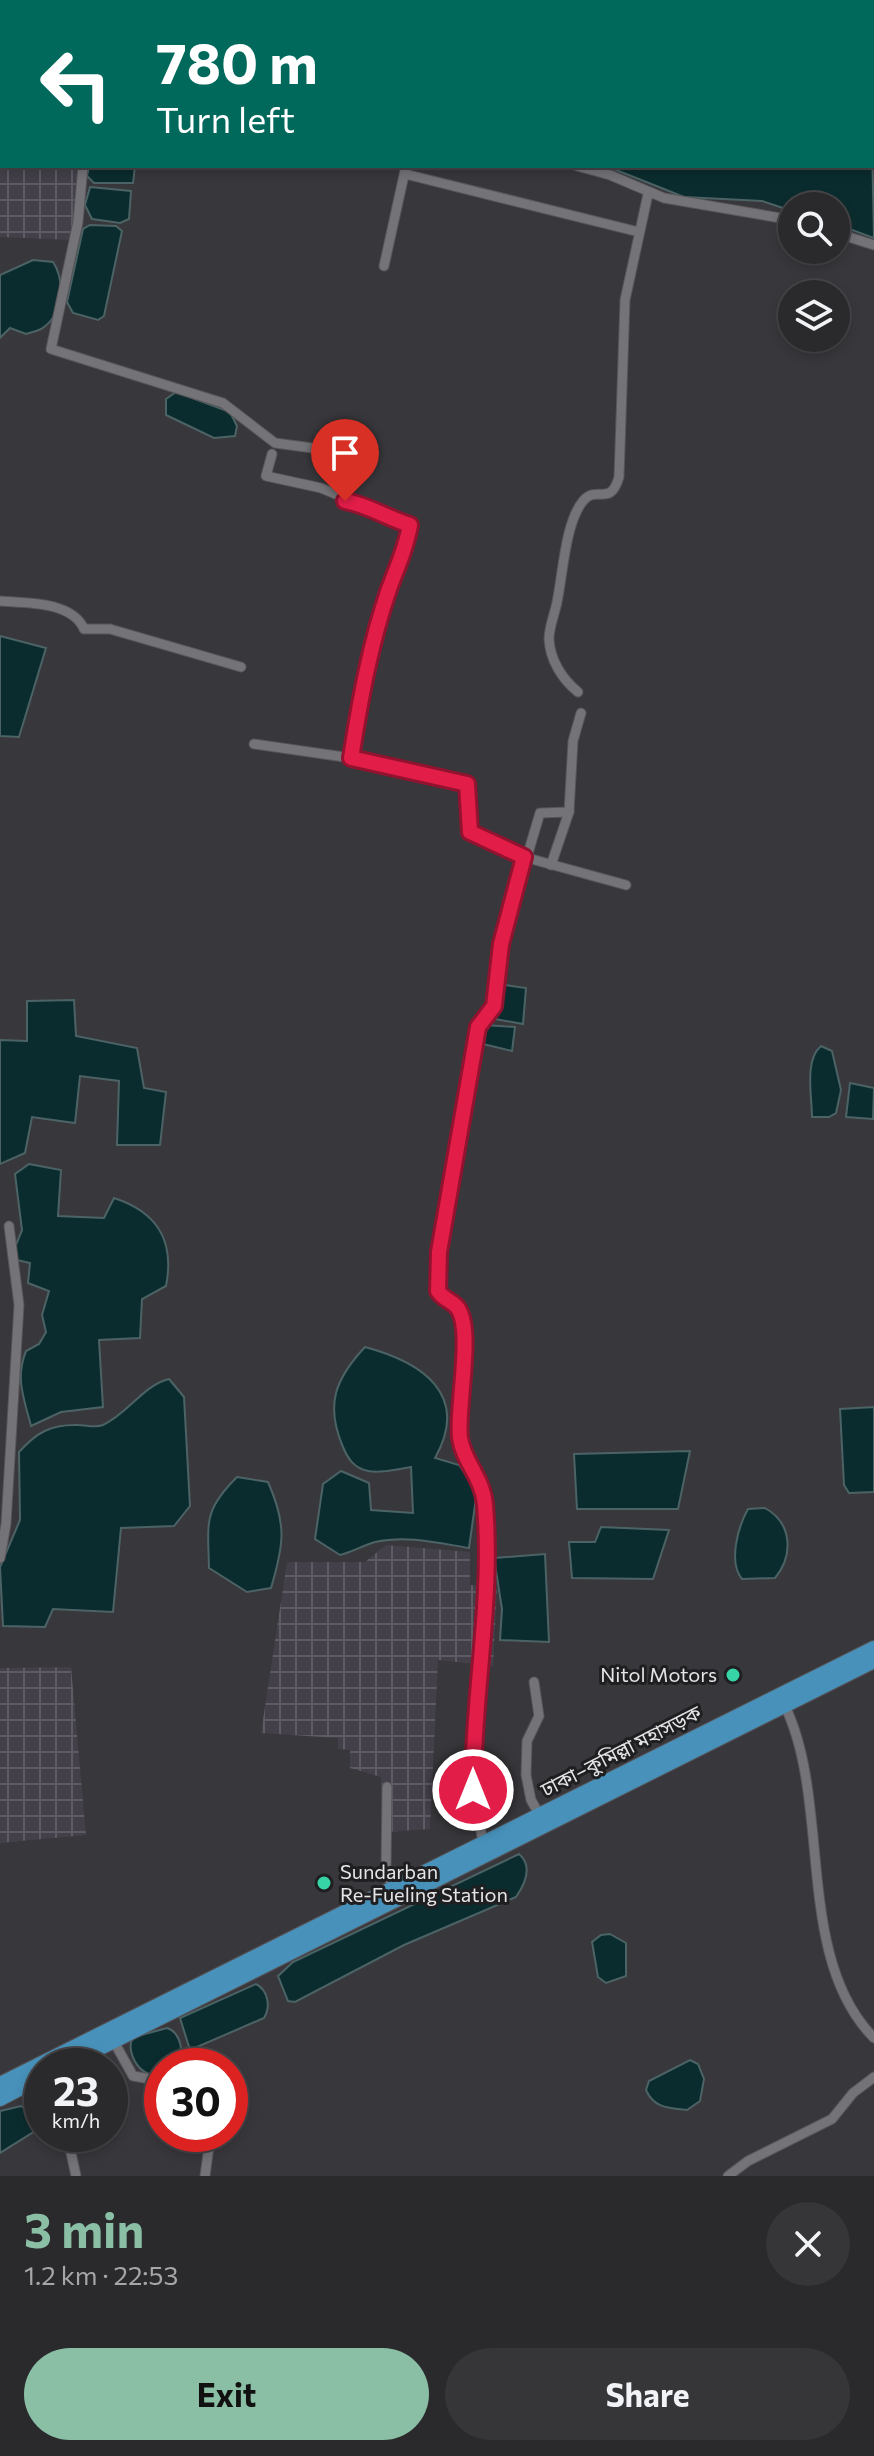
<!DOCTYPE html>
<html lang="en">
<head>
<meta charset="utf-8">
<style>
	body { margin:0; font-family:Commissioner,"Noto Sans Bengali",sans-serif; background:#363538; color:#f1f3f6; height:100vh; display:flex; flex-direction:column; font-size:30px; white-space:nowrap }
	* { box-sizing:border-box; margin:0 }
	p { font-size:26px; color:#a5a6a9 }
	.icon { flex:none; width:44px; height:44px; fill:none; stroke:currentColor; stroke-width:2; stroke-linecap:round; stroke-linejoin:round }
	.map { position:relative; height:2176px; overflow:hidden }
	.panel { display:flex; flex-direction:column; background:#2a292c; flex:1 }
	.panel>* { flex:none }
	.top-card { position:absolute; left:0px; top:0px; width:874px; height:168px; box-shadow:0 4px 12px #0003,0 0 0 2px #464548; background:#00695c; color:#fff; overflow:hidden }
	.controls { position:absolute; left:778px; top:192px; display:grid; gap:16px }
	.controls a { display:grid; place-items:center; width:72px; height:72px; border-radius:50%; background:#2a292c; box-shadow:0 4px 12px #0003,0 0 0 2px #464548; font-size:40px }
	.speed { position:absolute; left:24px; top:2048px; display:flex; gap:16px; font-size:40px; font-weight:700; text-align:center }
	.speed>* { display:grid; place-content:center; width:104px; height:104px; border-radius:50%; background:#2a292c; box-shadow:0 4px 12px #0003,0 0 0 2px #464548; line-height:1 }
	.speed small { font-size:20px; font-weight:400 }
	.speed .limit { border:12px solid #d22; background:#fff; color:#111 }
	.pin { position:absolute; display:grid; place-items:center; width:68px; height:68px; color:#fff; margin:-82px -34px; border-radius:50% 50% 50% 0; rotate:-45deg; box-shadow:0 0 8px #0007 }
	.pin .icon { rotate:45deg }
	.me { position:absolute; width:88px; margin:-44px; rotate:0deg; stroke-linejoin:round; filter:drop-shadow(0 0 6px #0008) }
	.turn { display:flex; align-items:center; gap:28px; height:168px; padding:0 24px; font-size:36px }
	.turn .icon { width:104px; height:104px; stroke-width:2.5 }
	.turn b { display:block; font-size:56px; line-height:68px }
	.round { display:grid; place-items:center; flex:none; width:84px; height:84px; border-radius:42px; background:#363538 }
	.head { display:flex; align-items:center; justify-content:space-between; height:136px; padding:0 24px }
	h1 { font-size:48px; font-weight:700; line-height:60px; color:#8abfa5 }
	.cta { display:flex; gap:16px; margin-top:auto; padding:16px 24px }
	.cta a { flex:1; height:92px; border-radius:48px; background:#8abfa5; color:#111; font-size:32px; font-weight:700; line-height:92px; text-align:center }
	.cta a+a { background:#363538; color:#f1f3f6 }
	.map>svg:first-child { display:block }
	.industrial { fill:url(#industrial-grid) }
	.water { fill:#0b2c2e; stroke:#4c6366; stroke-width:2 }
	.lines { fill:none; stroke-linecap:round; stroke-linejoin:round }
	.minor-casing { stroke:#575559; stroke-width:11 }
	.highway-casing { stroke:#575559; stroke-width:16 }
	.minor { stroke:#747378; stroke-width:9 }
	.highway { stroke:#4791ba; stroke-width:14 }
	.route-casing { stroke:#92132f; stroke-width:20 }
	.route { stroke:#e11d48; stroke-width:14 }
	.poi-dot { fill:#36d4a7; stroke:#1f1f21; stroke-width:3 }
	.labels { text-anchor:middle; stroke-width:6; stroke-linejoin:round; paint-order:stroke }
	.poi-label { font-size:20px; fill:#e5e4e7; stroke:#1f1f21; text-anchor:end }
	.street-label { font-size:20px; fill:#e5e4e7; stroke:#1f1f21 }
</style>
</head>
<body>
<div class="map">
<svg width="874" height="2176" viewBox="0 0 874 2176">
	<defs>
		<pattern id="industrial-grid" width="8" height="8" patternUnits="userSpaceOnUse" patternTransform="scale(2)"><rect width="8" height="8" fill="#43404a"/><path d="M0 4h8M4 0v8" fill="none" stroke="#5e5b64"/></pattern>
	</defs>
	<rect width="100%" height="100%" fill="#38373b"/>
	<g class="industrial">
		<path d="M0 119 2 166H83L76 233 70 240 0 237Z"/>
		<path d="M386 1545 470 1552V1585L497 1588 493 1666 438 1660 430 1829 385 1832 381 1777 350 1768V1750L338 1749V1738L261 1733 287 1562H365Z"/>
		<path d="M71 1667 86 1835 0 1843V1668Z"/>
	</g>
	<g class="water">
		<path d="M55 0H356L360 2H59Z"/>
		<path d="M872 142 874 238 836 224V206H792V211L762 201 684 197 606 166H872Z"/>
		<path d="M89 166H135L133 183H94L87 176Z"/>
		<path d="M90 187 131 191 129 219 120 223 92 219 85 205Z"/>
		<path d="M90 225 116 226 122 231 104 316 98 320 73 313 67 302 83 229Z"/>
		<path d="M33 260 53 262C65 280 63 313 44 327 40 331 31 332 26 334L10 328 0 338V275Z"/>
		<path d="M176 392 230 412 237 426 235 436 214 438 166 415V399Z"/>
		<path d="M0 636 46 648 19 737 0 736Z"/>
		<path d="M498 984 526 988 523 1024 495 1019Z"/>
		<path d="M74 1000 76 1036 137 1048 144 1088 166 1092 160 1145H117L119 1081 80 1076 75 1123 32 1117 25 1153 0 1164V1040L27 1041V1001Z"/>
		<path d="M485 1025 515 1027 512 1051 483 1044Z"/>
		<path d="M821 1046 832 1051 841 1090 836 1113 829 1117H812C812 1097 804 1060 821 1046Z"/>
		<path d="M850 1083 874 1088 873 1119 846 1117Z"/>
		<path d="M29 1164 61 1170 58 1216 104 1218 114 1198C157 1212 175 1240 166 1286L142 1299 140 1338 99 1340 103 1407 61 1412 31 1426C24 1399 15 1378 26 1351L39 1344 46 1332 42 1315 49 1291 28 1283 30 1263 17 1260 14 1250 22 1230 15 1174Z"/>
		<path d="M365 1347C421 1362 471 1394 435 1458L459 1465 477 1491 469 1548C438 1543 407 1535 375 1542 364 1545 352 1552 340 1555L315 1539 323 1484 341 1471 369 1483 371 1510 413 1513 411 1467C398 1469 381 1474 368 1471 354 1468 348 1459 343 1447 325 1405 335 1379 365 1347Z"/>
		<path d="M169 1379 184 1397 190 1506 174 1526 121 1528 113 1612 53 1609 45 1627 3 1626 0 1567 20 1520 19 1452C36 1433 51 1424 78 1425 86 1425 96 1428 103 1425 129 1413 142 1386 169 1379Z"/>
		<path d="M874 1407V1492L849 1493 844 1485 840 1409Z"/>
		<path d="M690 1451 678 1509H577L574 1454Z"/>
		<path d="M237 1477 268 1482C287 1525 284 1544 271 1588L247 1592 209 1568C208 1522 203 1511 237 1477Z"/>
		<path d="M765 1508C792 1523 794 1555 775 1578L742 1579C728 1562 738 1527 748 1509Z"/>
		<path d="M601 1527 669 1530 653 1579 572 1578 569 1542H595Z"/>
		<path d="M545 1554 549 1642 500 1640 502 1609 494 1558Z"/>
		<path d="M519 1854C533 1866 525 1884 516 1897L404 1945 295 2002 288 2001 278 1976 293 1962Z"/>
		<path d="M610 1934 626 1943V1976L606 1983 598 1977 592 1942 601 1935Z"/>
		<path d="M256 1984C268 1990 271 2007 264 2018L190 2050 180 2018Z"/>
		<path d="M167 2028C178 2031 183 2046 180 2056L149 2074C137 2070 129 2054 131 2042L134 2037Z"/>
		<path d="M690 2060 698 2064 704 2079 700 2101 687 2110C668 2108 654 2108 646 2090L649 2081Z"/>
		<path d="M21 2106 32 2114 35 2131 0 2153V2111Z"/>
	</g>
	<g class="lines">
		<g class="minor-casing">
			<g id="minor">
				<path d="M0 51H2"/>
				<path d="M0 103 2 102"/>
				<path d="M83 166 78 222 51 349 223 403 275 443 343 452"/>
				<path d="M577 166 610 175 664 198 792 220"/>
				<path d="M405 174 639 232"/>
				<path d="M836 233 874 245"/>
				<path d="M384 266 406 166"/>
				<path d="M272 454 266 476 321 488 410 525C406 549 397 567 389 589 370 644 360 701 351 758"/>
				<path d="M0 601C25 603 72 601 84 629H110L241 667"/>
				<path d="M578 692C562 679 550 660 549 639 549 627 555 613 557 602 563 574 565 523 583 501 597 484 610 508 619 477L625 300 648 194"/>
				<path d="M254 744 351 758 467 784 470 832 524 857 626 885"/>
				<path d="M551 865 569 812"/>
				<path d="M0 1558 6 1524 19 1305 9 1226"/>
				<path d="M534 1682 539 1716 527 1741 526 1775 531 1800 539 1814"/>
				<path d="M785 1706C832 1804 794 1957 874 2038"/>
				<path d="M387 1787 386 1870 392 1887"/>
				<path d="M483 1842 473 1790V1726L487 1608 485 1503 482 1484 460 1440 465 1325 456 1306 438 1291 439 1252 478 1027 494 1006 501 944 540 813 569 812 573 741 581 713"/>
				<path d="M113 2040 133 2076 162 2081"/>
				<path d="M67 2134 76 2176"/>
				<path d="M205 2176 209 2146 205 2134"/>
				<path d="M728 2176 748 2161 832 2119 853 2093 874 2077"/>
			</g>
		</g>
		<g class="highway-casing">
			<g id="highway">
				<path d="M64 2066 874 1661"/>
				<path d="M0 2084 874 1648"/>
				<path d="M0 2099 42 2077"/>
			</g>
		</g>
		<use href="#minor" class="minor"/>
		<use href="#highway" class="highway"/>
	</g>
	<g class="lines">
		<g class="route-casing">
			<path id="route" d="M345 501C368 505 387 518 410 525 406 549 397 567 389 589 370 644 360 701 351 758L467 784 470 832 524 857 501 944 494 1006 478 1027 439 1252 438 1291C443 1299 450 1300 456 1306 475 1325 456 1409 460 1438 463 1461 483 1478 485 1505 493 1601 473 1694 473 1790"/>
		</g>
		<use href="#route" class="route"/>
	</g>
	<g class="poi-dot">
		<circle cx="733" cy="1675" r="8"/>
		<circle cx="324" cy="1883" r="8"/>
	</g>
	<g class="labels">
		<g class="poi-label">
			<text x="717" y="1682">Nitol Motors</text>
			<text x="340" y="1879" text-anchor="start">Sundarban<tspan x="340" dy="23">Re-Fueling Station</tspan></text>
		</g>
		<g class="street-label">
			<text transform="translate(621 1751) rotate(-27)" y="7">ঢাকা–কুমিল্লা মহাসড়ক</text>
		</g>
	</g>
</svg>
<div class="controls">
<a><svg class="icon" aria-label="search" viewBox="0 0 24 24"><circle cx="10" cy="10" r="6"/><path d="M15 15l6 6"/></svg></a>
<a><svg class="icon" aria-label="layers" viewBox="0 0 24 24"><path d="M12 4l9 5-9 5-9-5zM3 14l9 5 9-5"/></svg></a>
</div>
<div class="speed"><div>23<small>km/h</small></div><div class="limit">30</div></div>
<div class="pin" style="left:345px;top:501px;background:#d93025"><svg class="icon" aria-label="arrive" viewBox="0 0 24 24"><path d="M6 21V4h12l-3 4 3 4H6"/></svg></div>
<svg class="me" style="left:473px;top:1790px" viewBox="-20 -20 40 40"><circle r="17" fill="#e11d48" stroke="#fff" stroke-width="3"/><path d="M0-11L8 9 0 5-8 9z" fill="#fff"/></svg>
<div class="top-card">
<div class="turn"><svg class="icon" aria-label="left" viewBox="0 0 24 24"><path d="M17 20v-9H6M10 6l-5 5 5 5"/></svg><div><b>780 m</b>Turn left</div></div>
</div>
</div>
<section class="panel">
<div class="head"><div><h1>3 min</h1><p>1.2 km · 22:53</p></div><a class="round"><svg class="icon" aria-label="close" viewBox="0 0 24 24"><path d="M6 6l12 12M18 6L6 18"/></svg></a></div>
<div class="cta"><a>Exit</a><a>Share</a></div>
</section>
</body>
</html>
